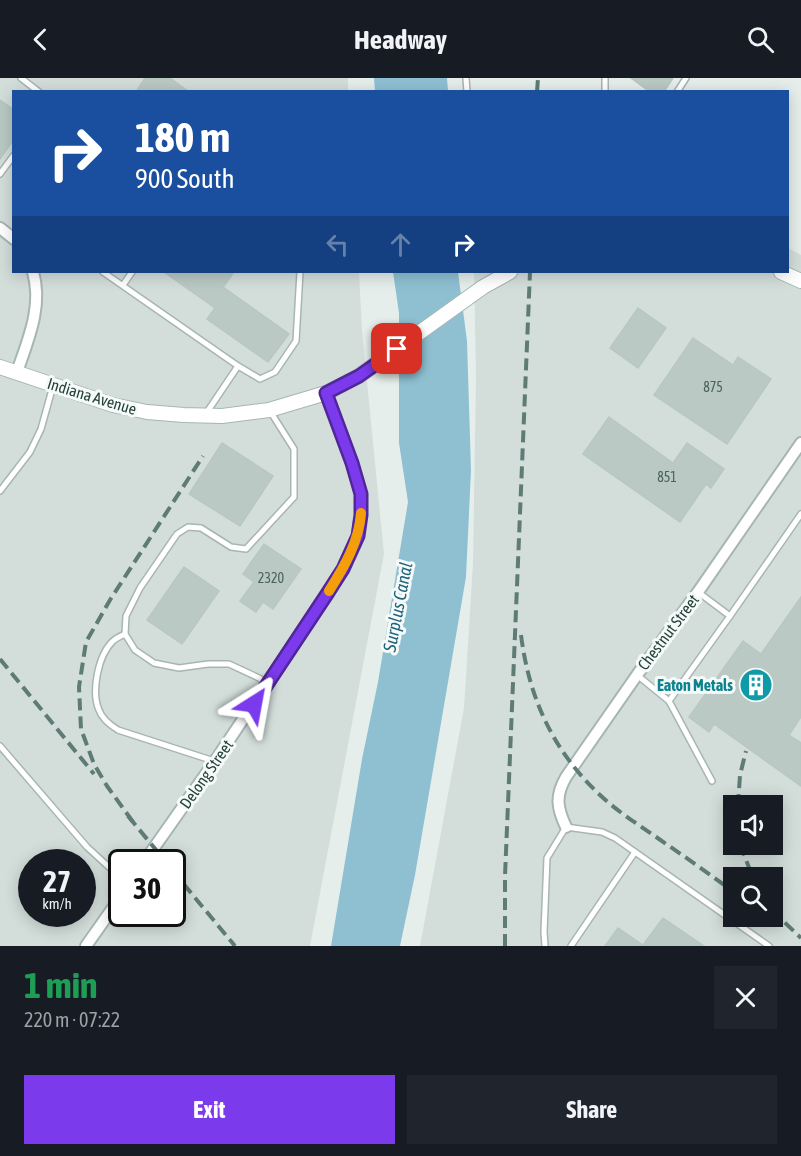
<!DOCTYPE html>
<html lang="en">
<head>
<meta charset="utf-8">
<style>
	body { margin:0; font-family:"Asap Condensed",sans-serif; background:#20242c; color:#f1f3f6; height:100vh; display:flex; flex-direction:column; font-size:22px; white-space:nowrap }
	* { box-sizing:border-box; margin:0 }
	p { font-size:20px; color:#9ea1a6 }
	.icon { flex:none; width:33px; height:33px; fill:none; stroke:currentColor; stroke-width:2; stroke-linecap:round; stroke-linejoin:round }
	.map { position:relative; height:868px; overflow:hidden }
	.sheet { display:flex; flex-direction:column; background:#171b24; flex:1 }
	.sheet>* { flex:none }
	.banner { position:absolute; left:12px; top:12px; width:777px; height:183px; border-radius:0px; box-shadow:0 3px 15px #0003; background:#1a4fa0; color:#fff; overflow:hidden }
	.buttons { position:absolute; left:723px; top:717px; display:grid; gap:12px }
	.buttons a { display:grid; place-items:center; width:60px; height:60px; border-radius:0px; background:#171b24; box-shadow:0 3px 15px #0003; font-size:30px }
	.speed { position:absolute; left:18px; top:771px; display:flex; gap:12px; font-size:30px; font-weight:700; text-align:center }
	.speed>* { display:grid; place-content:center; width:78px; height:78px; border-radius:50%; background:#171b24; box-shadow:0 3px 15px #0003; line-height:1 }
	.speed small { font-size:15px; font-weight:400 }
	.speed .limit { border:3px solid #111; border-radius:9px; background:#fff; color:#111 }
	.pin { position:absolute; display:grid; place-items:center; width:51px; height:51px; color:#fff; margin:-26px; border-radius:12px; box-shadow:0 3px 9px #0006 }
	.me { position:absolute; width:66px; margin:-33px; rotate:34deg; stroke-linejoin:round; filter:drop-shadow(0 0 4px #0008) }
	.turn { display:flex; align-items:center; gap:21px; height:126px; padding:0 24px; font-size:27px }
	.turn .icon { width:78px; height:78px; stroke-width:2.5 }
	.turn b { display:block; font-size:42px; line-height:51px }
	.lanes { display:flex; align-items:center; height:57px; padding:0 24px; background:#0003; justify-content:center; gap:30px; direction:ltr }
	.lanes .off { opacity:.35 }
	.round { display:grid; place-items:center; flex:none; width:63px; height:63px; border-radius:0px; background:#20242c }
	.overview { display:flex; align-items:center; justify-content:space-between; height:102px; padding:0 24px }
	h1 { font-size:36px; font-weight:700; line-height:45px; color:#1e9e55 }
	.cta { display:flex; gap:12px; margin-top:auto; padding:12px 24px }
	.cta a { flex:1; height:69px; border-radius:0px; background:#7c3aed; color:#fff; font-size:24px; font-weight:700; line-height:69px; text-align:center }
	.cta a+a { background:#20242c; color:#f1f3f6 }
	header { display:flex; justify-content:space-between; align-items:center; height:78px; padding:0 24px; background:#171b24; font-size:27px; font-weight:700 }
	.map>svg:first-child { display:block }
	.built { fill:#d3deda; fill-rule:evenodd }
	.water { fill:#8ec0d2 }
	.building { fill:#bac9c4; stroke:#b7c8c2; stroke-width:1.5 }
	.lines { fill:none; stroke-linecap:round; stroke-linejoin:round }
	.service-casing { stroke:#a7b6b3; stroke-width:8 }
	.minor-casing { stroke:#a7b6b3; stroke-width:14 }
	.tertiary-casing { stroke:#a7b6b3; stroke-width:16 }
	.service { stroke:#fff; stroke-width:5 }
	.minor { stroke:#fff; stroke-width:10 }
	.tertiary { stroke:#fff; stroke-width:14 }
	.rail { stroke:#5f7b76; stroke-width:4; stroke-dasharray:12 6; stroke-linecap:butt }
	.route-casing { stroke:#51269a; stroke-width:15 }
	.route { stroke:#7c3aed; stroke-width:10 }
	.slow { stroke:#f59e0b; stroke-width:10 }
	.labels { text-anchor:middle; stroke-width:6; stroke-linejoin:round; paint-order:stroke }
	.number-label { font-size:14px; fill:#4a625d }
	.street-label { font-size:16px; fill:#24403b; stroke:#f5faf8 }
	.culture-label { font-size:16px; font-weight:bold; fill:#0d838f; stroke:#f5faf8; text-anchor:end }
	.water-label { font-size:18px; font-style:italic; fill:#1e627c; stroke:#f5faf8 }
</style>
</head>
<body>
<header><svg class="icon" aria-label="back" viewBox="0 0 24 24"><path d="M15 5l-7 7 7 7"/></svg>Headway<svg class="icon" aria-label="search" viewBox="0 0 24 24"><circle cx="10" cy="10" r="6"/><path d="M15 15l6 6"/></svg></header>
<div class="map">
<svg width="801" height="868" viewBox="0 0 801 868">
	<rect width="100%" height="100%" fill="#e5eeeb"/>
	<g class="built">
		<path d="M0 0H348V13L14 14V194H359L362 253 384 476 310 868H0ZM32 784H82V836H32ZM122 784H172V836H122Z"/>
		<path d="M788 170 801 177V868H420L464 630 473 486 476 299 474 194H788ZM734 728H772V766H734ZM734 800H772V838H734Z"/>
	</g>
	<g class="water">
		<path d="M374 0H447L448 13H375Z"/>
		<path d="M393 194H458L467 263 471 392 466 499 415 797 400 868H331L362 681 378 604 408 424 399 365V235Z"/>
	</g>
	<g class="building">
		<path d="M145 0H170L189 14H136Z"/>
		<path d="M631 0H673L664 14H650Z"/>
		<path d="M0 22 14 32V61L0 81Z"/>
		<path d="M164 194H234L223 209 289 256 268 284 207 241 215 230Z"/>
		<path d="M638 230 666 250 638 290 610 270Z"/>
		<path d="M693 260 733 287 738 279 771 301 727 366 654 317Z"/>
		<path d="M609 339 673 385 687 365 724 391 711 410 706 406 680 444 583 376Z"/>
		<path d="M222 365 273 398 240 448 189 416Z"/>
		<path d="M264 466 301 491 273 531 263 524 256 534 240 523 254 504 243 496Z"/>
		<path d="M184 489 219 513 182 566 147 542Z"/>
		<path d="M801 519V639L789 657 801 665V708L714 646 709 654 689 639 743 563 761 576Z"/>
		<path d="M663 840 704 868H605L618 850 643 867Z"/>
	</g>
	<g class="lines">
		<g class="service-casing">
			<g id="service">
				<path d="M21 0 39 14"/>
				<path d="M466 0 467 14"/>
				<path d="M605 14V0"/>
				<path d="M677 14 686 0"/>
				<path d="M0 96 14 77"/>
				<path d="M103 194 238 288 205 337"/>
				<path d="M123 207 132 194"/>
				<path d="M238 288 260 301 275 294 296 263 300 194"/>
				<path d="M0 413 30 374 41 351 53 308"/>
				<path d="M698 514 730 538 669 623 712 703"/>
				<path d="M730 538 801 436"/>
				<path d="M125 556C121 558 116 560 113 563 98 577 91 614 99 632 102 641 110 647 118 652L214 683"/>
				<path d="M637 597 669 623"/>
				<path d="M266 605 259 600 229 586H208L179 590 154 585 135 572 125 556 126 538 140 510 177 456 188 449 201 450 231 469 246 471 294 419V371L270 333"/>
				<path d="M0 668 87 769 122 801"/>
				<path d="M635 774 769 868"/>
				<path d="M545 868 544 854 547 780 566 749 602 754 615 760 635 774 571 868"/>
			</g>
		</g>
		<g class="minor-casing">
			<g id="minor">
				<path d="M0 150 14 161"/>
				<path d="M17 294C28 262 43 228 33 194"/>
				<path d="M566 749C557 730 555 718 566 699L637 597 698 514 801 365"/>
				<path d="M144 784 215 683 327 516 343 491 358 458 361 437V416L352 385 326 315"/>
				<path d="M86 868 122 817"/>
			</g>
		</g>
		<g class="tertiary-casing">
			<g id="tertiary">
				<path d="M781 194 801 203"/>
				<path d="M0 289 113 327 147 334 184 337 222 338 269 332 326 315 359 298 483 209 510 194"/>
			</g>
		</g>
		<use href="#service" class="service"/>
		<use href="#minor" class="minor"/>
		<use href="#tertiary" class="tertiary"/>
		<g class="rail">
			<path d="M537 14 538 0"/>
			<path d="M521 557C529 620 553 673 600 717 618 734 639 747 659 761 684 778 709 796 734 814"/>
			<path d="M0 581 94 696"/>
			<path d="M738 728 740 697 746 673"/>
			<path d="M128 738 166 784"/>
			<path d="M133 744 107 708 94 686 81 651 79 609 86 564 110 522 203 378"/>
			<path d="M741 766 743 774 753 800"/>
			<path d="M172 792 235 868"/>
			<path d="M772 832 780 840 801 860"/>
			<path d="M505 868V798L530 194"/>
		</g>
	</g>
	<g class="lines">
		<g class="route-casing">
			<path id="route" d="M254 626 327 516 343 491 358 458 361 437V416L352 385 326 315 359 298 397 271"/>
		</g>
		<use href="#route" class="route"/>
		<path class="slow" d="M329 513C344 489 359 464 361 435"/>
	</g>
	<defs>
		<g id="building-disc" transform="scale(1.725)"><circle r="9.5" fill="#0f9aa8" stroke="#f5faf8"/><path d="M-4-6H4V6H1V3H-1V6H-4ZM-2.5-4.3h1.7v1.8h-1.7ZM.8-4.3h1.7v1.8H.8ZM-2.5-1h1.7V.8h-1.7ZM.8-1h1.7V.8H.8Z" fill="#fff"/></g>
	</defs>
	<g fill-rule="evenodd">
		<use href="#building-disc" x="756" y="607"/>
	</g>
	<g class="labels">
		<g class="number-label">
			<text x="713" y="314">875</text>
			<text x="667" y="404">851</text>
			<text x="271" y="505">2320</text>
		</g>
		<g class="street-label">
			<text transform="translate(92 318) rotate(17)" y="6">Indiana Avenue</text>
			<text transform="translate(668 554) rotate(-53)" y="6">Chestnut Street</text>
			<text transform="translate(206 696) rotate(-55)" y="6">Delong Street</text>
		</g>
		<g class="culture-label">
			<text x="733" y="613">Eaton Metals</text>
		</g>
		<g class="water-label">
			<text transform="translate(398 529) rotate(-79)" y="6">Surplus Canal</text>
		</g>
	</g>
</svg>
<div class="buttons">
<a><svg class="icon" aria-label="sound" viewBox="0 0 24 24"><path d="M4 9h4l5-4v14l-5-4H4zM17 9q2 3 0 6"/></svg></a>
<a><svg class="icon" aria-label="search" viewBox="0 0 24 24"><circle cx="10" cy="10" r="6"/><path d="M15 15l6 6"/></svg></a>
</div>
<div class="speed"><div>27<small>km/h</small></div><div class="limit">30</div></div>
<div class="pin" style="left:397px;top:271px;background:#d93025"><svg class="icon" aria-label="arrive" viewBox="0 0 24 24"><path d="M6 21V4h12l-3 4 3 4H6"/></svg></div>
<svg class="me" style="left:254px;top:626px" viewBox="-20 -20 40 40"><path d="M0-17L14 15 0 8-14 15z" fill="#7c3aed" stroke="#fff" stroke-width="4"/></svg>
<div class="banner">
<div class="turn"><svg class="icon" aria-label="right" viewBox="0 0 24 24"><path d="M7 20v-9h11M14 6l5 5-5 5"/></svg><div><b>180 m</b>900 South</div></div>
<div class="lanes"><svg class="icon off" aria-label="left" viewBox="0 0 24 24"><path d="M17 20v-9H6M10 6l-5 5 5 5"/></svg><svg class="icon off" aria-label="ahead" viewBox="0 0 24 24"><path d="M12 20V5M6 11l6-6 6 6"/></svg><svg class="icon" aria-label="right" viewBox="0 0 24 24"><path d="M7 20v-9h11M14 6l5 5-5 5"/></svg></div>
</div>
</div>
<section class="sheet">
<div class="overview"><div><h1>1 min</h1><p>220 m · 07:22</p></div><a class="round"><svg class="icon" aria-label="close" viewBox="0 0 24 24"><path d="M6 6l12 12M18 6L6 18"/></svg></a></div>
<div class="cta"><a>Exit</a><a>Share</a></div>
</section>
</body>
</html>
